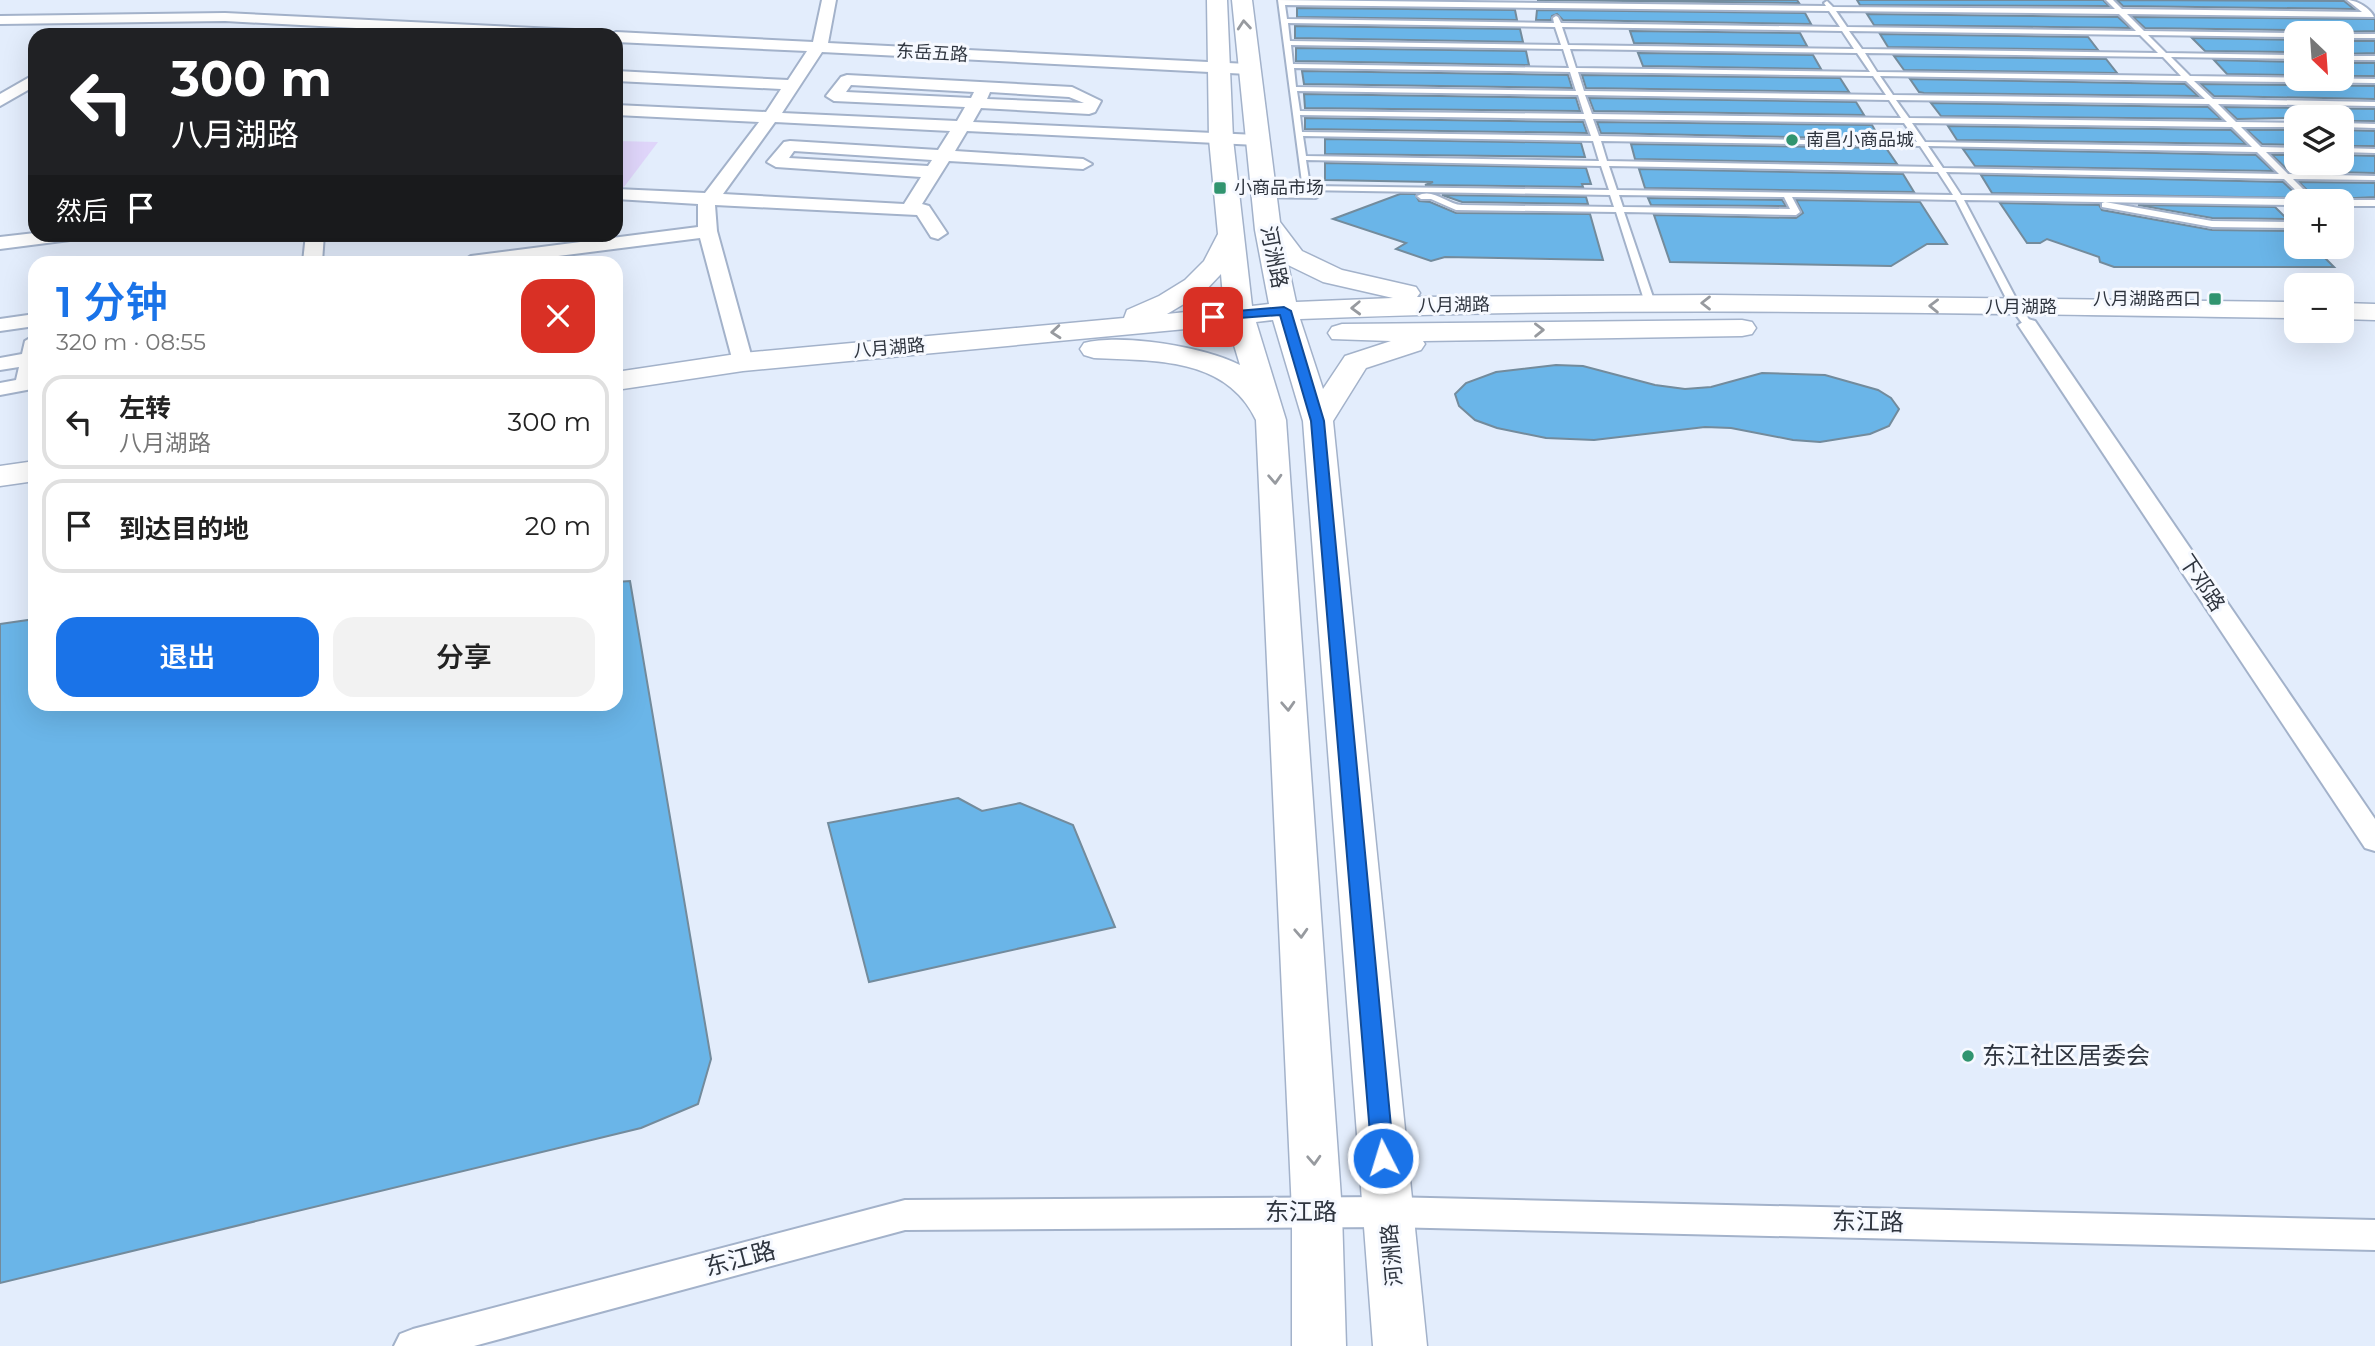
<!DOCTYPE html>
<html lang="zh">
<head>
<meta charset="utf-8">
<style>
	body { margin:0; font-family:Montserrat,"Noto Sans SC",sans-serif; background:#f2f2f2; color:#222; height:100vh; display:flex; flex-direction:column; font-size:26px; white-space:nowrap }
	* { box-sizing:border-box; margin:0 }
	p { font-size:23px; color:#767676 }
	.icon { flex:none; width:38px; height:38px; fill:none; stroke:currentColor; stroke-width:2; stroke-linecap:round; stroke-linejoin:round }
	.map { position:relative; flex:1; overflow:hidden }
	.side { position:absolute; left:28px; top:256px; width:595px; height:455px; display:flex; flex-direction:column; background:#fff; border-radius:21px; box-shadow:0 7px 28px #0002 }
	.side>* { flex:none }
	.guide { position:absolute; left:28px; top:28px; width:595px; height:214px; border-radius:21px; box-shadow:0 7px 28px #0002; background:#202124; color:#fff; overflow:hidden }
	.needle { width:46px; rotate:155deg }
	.fabs { position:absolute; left:2284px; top:21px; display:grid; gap:14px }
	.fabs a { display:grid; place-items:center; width:70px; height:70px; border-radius:14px; background:#fff; box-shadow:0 7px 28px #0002; font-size:35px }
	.pin { position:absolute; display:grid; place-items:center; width:60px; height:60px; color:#fff; margin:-30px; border-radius:14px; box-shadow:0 4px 10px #0006 }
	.me { position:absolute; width:77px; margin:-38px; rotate:355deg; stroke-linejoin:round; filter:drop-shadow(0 0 5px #0008) }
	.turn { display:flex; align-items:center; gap:24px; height:147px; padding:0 28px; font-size:32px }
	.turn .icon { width:91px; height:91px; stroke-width:2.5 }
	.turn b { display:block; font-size:49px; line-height:60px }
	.then { display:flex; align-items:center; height:66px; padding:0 28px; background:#0003; gap:14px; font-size:26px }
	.round { display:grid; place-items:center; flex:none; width:74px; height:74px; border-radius:21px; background:#f2f2f2 }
	.head { display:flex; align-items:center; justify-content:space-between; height:119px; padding:0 28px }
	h1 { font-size:42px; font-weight:600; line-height:52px; color:#1a73e8 }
	.action { display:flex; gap:14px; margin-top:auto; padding:14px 28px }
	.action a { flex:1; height:80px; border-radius:21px; background:#1a73e8; color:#fff; font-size:28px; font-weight:600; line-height:80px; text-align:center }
	.action a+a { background:#f2f2f2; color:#222 }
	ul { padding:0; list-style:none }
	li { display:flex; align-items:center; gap:21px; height:94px; margin:0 14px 10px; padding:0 14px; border:4px solid #e0e0e0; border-radius:21px }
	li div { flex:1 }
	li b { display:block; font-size:26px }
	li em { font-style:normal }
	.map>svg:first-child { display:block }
	.green { fill:#dfd5fa }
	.building { fill:#6ab5e8; stroke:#738b9c; stroke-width:2 }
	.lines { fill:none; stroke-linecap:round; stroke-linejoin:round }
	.lane-casing { stroke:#a3b2ca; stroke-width:4 }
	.street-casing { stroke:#a3b2ca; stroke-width:4 }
	.secondary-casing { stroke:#a3b2ca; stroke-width:3 }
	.lane { fill:#fff; fill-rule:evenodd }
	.street { fill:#fff; fill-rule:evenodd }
	.secondary { fill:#fff; fill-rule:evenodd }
	.oneway { stroke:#979a9f }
	.route { fill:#1a73e8; stroke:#114b97; stroke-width:2 }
	.poi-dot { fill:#30946f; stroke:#f6f9ff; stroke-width:2.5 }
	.labels { text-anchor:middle; stroke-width:6; stroke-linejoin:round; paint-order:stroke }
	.far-street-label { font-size:18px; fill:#2f353f; stroke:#f6f9ff }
	.far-poi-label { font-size:18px; fill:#2f353f; stroke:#f6f9ff; text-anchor:start }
	.street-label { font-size:21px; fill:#2f353f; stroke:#f6f9ff }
	.near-poi-label { font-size:24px; fill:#2f353f; stroke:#f6f9ff; text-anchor:start }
	.near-street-label { font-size:24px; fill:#2f353f; stroke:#f6f9ff }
</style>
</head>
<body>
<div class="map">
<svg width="2375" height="1346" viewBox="0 0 2375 1346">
	<rect width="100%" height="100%" fill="#e3edfc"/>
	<path class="green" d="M616 141 658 142 624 187 616 186Z"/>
	<g class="building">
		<path d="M1537 0H1797L1799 3Z"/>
		<path d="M1857 0H2103L2109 6 1860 5Z"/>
		<path d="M2117 0 2344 1 2354 9 2123 6Z"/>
		<path d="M1297 8 1515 10 1517 20 1297 17Z"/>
		<path d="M1537 10 1805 13 1811 24 1563 20 1557 14 1552 16 1551 20H1536Z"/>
		<path d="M1867 14 2118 17 2130 28 1874 25Z"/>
		<path d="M2133 17 2375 19V31L2299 33 2297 30 2145 28Z"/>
		<path d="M1295 26 1520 29 1523 42 1295 38Z"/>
		<path d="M1630 31 1800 33 1807 46 1634 43Z"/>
		<path d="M1880 34 2088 37 2098 50 1888 47Z"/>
		<path d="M2192 38 2296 40V52L2205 51Z"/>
		<path d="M2342 41H2375V53L2342 54Z"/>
		<path d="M1296 48 1526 51 1529 65 1296 61Z"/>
		<path d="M1638 53 1813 55 1821 69 1643 66Z"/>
		<path d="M1894 56 2106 59 2117 73 1904 70Z"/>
		<path d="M2214 60 2296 62V75L2227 74Z"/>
		<rect x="2342" y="63" width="33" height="13"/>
		<path d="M1302 71 1568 75 1572 88 1304 84Z"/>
		<path d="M1582 75 1840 78 1849 92 1586 88Z"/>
		<path d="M1910 79 2185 84 2198 96 1924 93 1919 92Z"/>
		<path d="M2201 84 2375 86V99L2214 96Z"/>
		<path d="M1304 94 1576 98 1580 111 1305 108Z"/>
		<path d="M1589 98 1856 102 1864 115 1594 111Z"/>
		<path d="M1931 103 2208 107 2221 119 1941 116Z"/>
		<path d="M2224 107 2375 109V121H2342V117L2237 119Z"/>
		<path d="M1305 118 1583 122 1587 133 1305 129Z"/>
		<path d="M1597 122 1872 125 1880 139 1601 133Z"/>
		<path d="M1948 126 2231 130 2246 144 1957 140Z"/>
		<path d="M2247 130H2296V145L2262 144Z"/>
		<path d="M2342 130 2375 131V146H2342Z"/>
		<path d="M1325 139 1581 143 1585 157 1325 154Z"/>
		<path d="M1631 144 1886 148 1897 164 1635 159Z"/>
		<path d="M1963 149 2256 155 2273 171 1975 166Z"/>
		<path d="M2342 155 2375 156V173L2289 171 2272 155H2296V163H2342Z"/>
		<path d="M1325 163 1586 168 1591 184H1582L1583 187 1425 185 1433 182 1325 180Z"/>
		<path d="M1639 169 1903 174 1914 192 1645 188Z"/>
		<path d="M1981 175 2283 182 2300 198 1992 193Z"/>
		<path d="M2299 182 2375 183V197L2317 200Z"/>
		<path d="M1400 194H1415L1419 201 1430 202 1456 213 1590 214 1603 260 1445 257 1431 261 1396 249 1406 243 1333 219Z"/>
		<path d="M1442 195 1586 197 1588 204 1462 202Z"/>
		<path d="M1648 198 1782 200 1786 206 1651 205Z"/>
		<path d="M1796 200 1920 202 1947 244H1927L1891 266 1670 262 1654 215 1796 218 1803 213Z"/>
		<path d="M2000 203 2099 205 2102 210 2212 230 2296 231V247H2314L2334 267H2114L2100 262 2099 257 2047 239 2040 243H2027Z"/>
		<path d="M2138 205 2275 207 2287 219 2212 218Z"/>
		<path d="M1556 365 1583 366 1655 385 1685 389 1711 387 1762 373 1825 375 1878 390 1891 398 1899 409 1889 426 1870 434 1820 442 1793 440 1731 428 1705 427 1594 440 1546 438 1497 428 1475 420 1459 406 1455 394 1466 383 1496 372Z"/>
		<path d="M630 581 711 1059 698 1104 641 1128 0 1283V624L35 619V704H616V582Z"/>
		<path d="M958 798 982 811 1020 803 1073 825 1115 927 869 982 828 823Z"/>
	</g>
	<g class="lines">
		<g class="lane-casing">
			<g id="lane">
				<path d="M1278 0 1826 6 1824 3 1827 1 1833 7 2115 9 2106 0H2113L2122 9 2362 12 2347 0C2357 0 2371 9 2374 17L2127 14 2144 31 2297 33 2296 37 2148 35 2166 53 2296 55V59L2171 57 2190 76 2375 79V83L2194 81 2213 99 2375 102V106L2218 104 2236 122 2296 123V127H2241L2261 147 2296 148V152H2266L2288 174 2375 176V180L2293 179 2315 201H2307L2284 179 1946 172 1961 195 2296 199 2300 201H2296V205L1964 200 2021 308 2033 325 2028 328 2025 327 2011 308 1956 200 1792 197 1800 212 1796 215 1624 212 1655 303 1650 306 1645 303 1616 212 1456 210 1431 199H1421L1417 196C1433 187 1446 204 1462 205 1513 206 1563 206 1614 207L1610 195 1303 190ZM1285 5 1829 11 1840 27 1561 23 1558 17 1556 16 1553 18 1554 23 1287 19ZM1836 11 2119 14 2136 31 1847 27ZM1288 23 1555 27 1561 45 1290 41ZM1562 27 1842 31 1854 49 1568 45ZM1849 31 2140 35 2158 53 1862 49ZM1291 45 1563 49 1569 68 1293 64ZM1570 49 1857 53 1870 72 1576 68ZM1865 53 2163 57 2181 76 1877 72ZM1294 68 1570 72 1576 91 1296 87ZM1578 72 1873 76 1886 95 1584 91ZM1880 76 2186 81 2205 99 1893 95ZM1297 91 1578 95 1584 114 1300 111ZM1585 95 1889 100 1901 118 1592 114ZM1896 100 2209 104 2227 122 1909 118ZM1300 115 1585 119 1591 136 1302 132ZM1593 119 1904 123 1917 142 1599 136ZM1912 123 2232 127 2252 147 1925 142ZM1303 136 1593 141 1599 161 1306 156ZM1601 141 1920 146 1934 167 1607 161ZM1928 146 2257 152 2279 174 1943 168ZM1306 160 1601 166 1609 190 1310 186ZM1609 166 1938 172 1953 195 1617 190ZM1619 195 1784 197 1790 209 1623 207Z"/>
				<rect x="2342" y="34" width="33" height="4"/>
				<rect x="2342" y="56" width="33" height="4"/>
				<path d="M2342 123 2375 124V128L2342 127Z"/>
				<path d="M2342 148 2375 149V153L2342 152Z"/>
				<path d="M1264 192H1316L1320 195 1316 198 1261 197V193Z"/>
				<path d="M2342 200H2375V206H2342V201H2339Z"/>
				<path d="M2105 202 2212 221 2296 222V228L2212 227 2102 207V203Z"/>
			</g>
		</g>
		<g class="street-casing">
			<g id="street">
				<path d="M822 0H836L828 43 1248 64 1256 69 1248 74 822 52 782 113 957 121 965 107 834 101 826 96 841 77 847 75 1072 87 1101 101 1095 112 1089 114 981 108 973 122 1257 135 1265 140 1257 145 967 131 955 151 1083 159 1092 164 1083 169 949 161 922 204 929 206 947 233 938 239 931 237 917 215 715 205 717 231 753 362 743 368 733 362 700 238 511 262H462L471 256 698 227V204L616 199V189L705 193 759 122 616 115V105L766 112 781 89 616 81V71L788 80 807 51 616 42V35H610L616 32 813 42ZM851 85 974 92 971 98 846 92ZM990 92 1069 97 1084 103 987 99ZM775 122 950 131 938 150 790 141 784 142 767 162 776 167 921 177 904 204 723 194ZM794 151 932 160 928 166 789 158Z"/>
				<path d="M225 13 575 30 583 35H487L225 21 0 24V16Z"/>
				<path d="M35 74V86L0 106V94Z"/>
				<path d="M35 233V234H79L70 240 0 249V237Z"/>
				<path d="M306 234H324L322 262H303Z"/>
				<path d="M35 314V326L0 331V319Z"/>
				<path d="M2028 319 2035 321 2375 819V851L2365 848 2018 325Z"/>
				<path d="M35 335V386L32 389 0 395V383L16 380 19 367 0 370V358L22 354 25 341Z"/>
				<path d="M1388 1197 2375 1220V1250L1388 1227 905 1230 474 1346H394L400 1334 413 1329 905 1200Z"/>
			</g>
		</g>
		<g class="secondary-casing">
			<g id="secondary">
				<path d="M1207 0H1227L1233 139 1252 306 1269 304 1255 230 1232 0H1252L1280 222 1302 251 1342 270 1416 287 1420 293 1417 297 1713 295 2296 302V318C1964 314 1632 305 1300 319L1323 389 1345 356 1391 341 1332 339 1328 333 1332 327 1342 324 1742 320 1752 322 1756 328 1752 334 1742 336 1423 341 1425 344 1421 350 1366 368 1333 421 1427 1346H1373L1303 421 1273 320 1256 322 1286 420 1342 1212 1346 1346H1292V1212L1256 420C1226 357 1155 361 1094 358L1084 355 1080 349 1084 343C1122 333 1205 347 1240 365L1228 325 743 371 616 390V372L743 353 1124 318 1127 310 1159 296 1185 280 1204 261 1218 234 1209 139ZM1288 265 1323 282 1393 298 1296 302ZM1221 274 1224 308 1167 314 1204 292Z"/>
				<path d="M2342 303 2375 304V320L2342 319Z"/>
				<path d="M35 461V481L0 486V466Z"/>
			</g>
		</g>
		<use href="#lane" class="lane"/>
		<use href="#street" class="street"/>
		<use href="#secondary" class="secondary"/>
	</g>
	<defs><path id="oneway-chevron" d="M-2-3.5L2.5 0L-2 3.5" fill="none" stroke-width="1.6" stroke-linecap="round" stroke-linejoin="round" transform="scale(1.75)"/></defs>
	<g class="oneway">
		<use href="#oneway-chevron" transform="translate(1244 25) rotate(-95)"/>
		<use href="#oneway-chevron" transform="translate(1706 303) rotate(-180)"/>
		<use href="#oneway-chevron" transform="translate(1934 306) rotate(-179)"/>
		<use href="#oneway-chevron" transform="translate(1356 308) rotate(178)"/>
		<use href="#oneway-chevron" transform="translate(1539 330) rotate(-1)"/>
		<use href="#oneway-chevron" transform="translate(1056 332) rotate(175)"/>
		<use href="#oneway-chevron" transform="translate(1275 479) rotate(87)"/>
		<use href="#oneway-chevron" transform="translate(1288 706) rotate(87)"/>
		<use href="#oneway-chevron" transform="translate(1301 933) rotate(87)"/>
		<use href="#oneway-chevron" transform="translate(1314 1160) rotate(87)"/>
	</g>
	<path class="route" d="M1284 307 1291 311 1324 421 1394 1158 1390 1164 1383 1166 1376 1164 1372 1158 1311 421 1280 315 1213 320 1207 317 1213 313Z"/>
	<g class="poi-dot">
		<circle cx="1792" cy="140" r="7"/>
		<rect x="1213" y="181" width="14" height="14" rx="3.5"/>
		<rect x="2208" y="292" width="14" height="14" rx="3.5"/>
		<circle cx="1968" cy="1056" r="7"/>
	</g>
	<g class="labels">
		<g class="far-street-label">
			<text transform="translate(932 53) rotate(3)" y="6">东岳五路</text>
			<text transform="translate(1454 305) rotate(-1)" y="6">八月湖路</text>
			<text x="2021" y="313">八月湖路</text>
			<text transform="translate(889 348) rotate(-5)" y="6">八月湖路</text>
		</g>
		<g class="far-poi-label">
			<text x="1806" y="146">南昌小商品城</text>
			<text x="1234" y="194">小商品市场</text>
			<text x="2201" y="305" text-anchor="end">八月湖路西口</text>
		</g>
		<g class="street-label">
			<text transform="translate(1274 257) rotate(79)" y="7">河洲路</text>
			<text transform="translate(2202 583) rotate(56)" y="7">下邓路</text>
			<text transform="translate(1392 1255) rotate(-95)" y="7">河洲路</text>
		</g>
		<g class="near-poi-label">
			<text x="1982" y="1064">东江社区居委会</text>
		</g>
		<g class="near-street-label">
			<text x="1301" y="1220">东江路</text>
			<text transform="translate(1868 1222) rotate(1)" y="8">东江路</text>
			<text transform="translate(740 1259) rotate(-15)" y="8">东江路</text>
		</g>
	</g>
</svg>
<div class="fabs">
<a><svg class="needle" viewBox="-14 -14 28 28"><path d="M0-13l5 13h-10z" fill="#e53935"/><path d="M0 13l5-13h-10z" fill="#767676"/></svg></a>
<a><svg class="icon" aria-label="layers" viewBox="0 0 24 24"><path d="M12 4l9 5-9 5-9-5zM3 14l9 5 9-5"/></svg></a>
<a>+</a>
<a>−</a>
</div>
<div class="pin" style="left:1213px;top:317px;background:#d93025"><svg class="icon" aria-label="arrive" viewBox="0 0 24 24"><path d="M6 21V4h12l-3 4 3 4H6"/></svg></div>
<svg class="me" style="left:1383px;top:1158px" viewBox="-20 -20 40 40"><circle r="17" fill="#1a73e8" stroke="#fff" stroke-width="3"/><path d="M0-11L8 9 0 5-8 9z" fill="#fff"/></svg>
<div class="guide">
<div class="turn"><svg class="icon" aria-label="left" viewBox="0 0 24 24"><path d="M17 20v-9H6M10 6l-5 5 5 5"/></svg><div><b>300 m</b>八月湖路</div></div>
<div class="then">然后<svg class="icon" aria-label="arrive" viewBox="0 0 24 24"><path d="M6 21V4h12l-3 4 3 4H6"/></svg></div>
</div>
<section class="side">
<div class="head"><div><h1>1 分钟</h1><p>320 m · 08:55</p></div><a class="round" style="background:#d93025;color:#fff"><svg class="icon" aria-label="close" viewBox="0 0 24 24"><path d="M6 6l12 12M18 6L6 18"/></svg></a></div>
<ul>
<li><svg class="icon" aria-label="left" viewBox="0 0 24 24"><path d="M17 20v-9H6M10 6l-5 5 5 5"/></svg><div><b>左转</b><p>八月湖路</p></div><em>300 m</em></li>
<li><svg class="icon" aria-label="arrive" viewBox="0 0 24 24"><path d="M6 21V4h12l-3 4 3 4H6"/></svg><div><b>到达目的地</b></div><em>20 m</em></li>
</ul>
<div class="action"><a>退出</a><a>分享</a></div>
</section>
</div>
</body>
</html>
